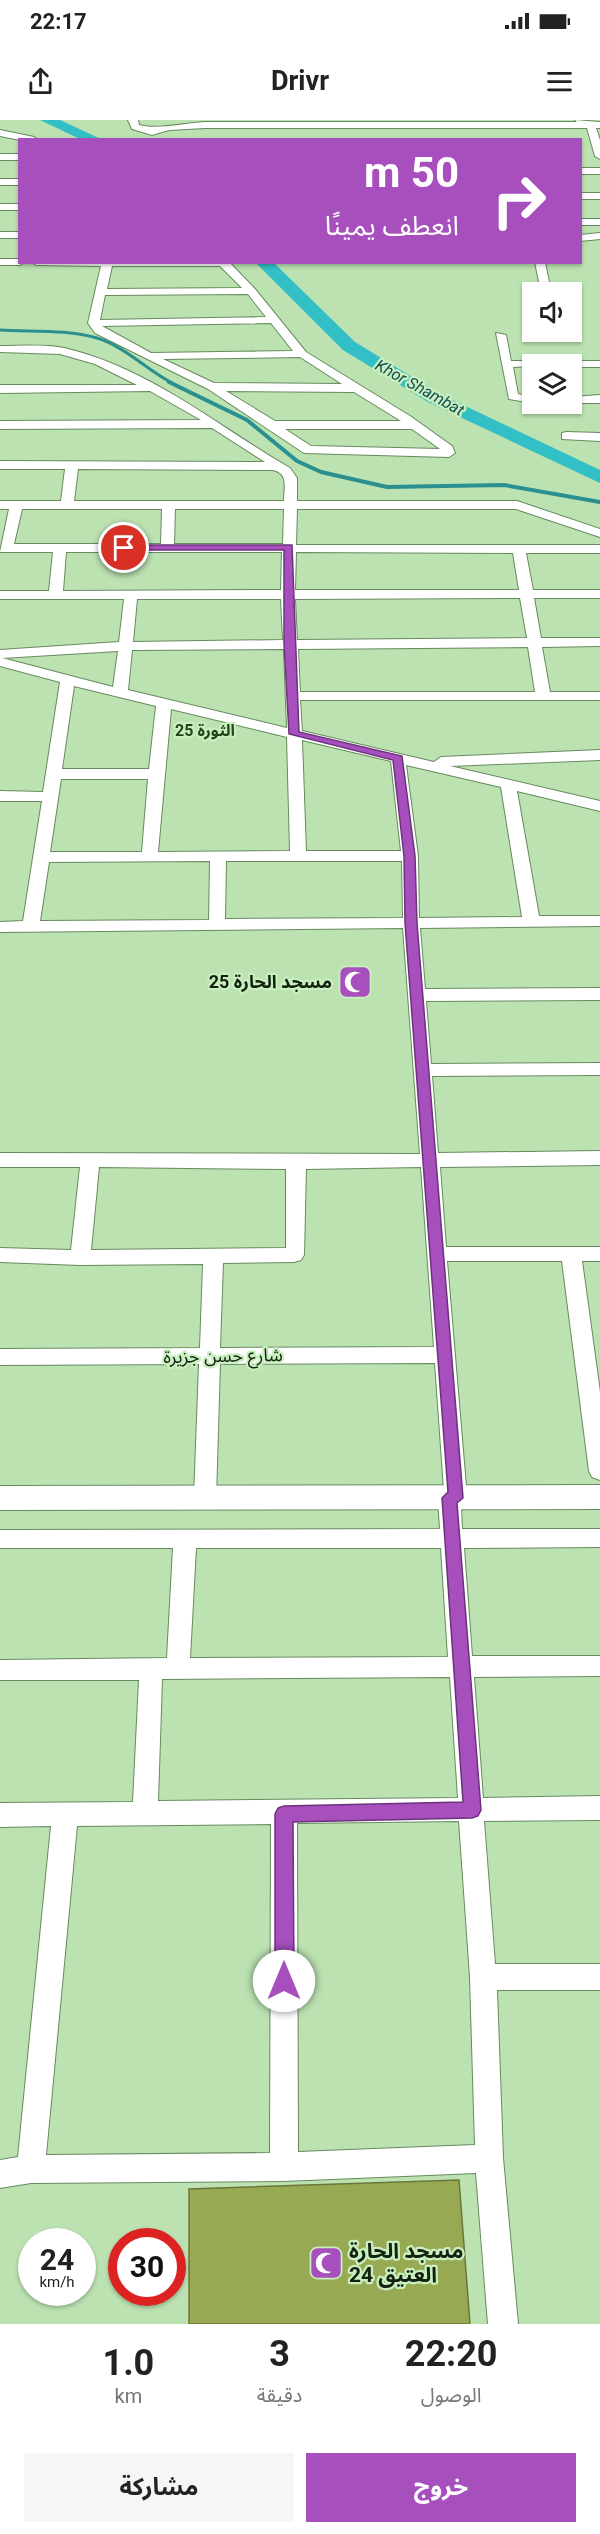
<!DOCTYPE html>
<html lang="ar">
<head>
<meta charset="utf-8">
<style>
	body { margin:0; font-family:Roboto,"Noto Sans Arabic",sans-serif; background:#f6f6f6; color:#222; direction:rtl; height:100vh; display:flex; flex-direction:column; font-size:22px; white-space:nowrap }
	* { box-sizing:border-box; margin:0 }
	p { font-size:20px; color:#767676 }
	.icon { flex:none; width:33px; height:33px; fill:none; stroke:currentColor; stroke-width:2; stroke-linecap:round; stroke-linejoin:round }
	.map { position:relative; height:2204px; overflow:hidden; direction:ltr }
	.details { display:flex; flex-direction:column; background:#fff; flex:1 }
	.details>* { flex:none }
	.hud { position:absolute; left:18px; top:18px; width:564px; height:126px; border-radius:0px; box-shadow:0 2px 4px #0004; direction:rtl; background:#a64fbd; color:#fff; overflow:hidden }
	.tools { position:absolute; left:522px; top:162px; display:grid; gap:12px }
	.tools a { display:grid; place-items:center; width:60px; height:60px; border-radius:0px; background:#fff; box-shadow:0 2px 4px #0004; font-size:30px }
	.speed { position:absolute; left:18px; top:2108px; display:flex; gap:12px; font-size:30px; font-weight:700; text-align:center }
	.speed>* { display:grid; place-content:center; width:78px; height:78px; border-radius:50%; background:#fff; box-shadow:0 2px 4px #0004; line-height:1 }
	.speed small { font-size:15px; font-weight:400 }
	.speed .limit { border:9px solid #d22; background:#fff; color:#111 }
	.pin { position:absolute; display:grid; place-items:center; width:51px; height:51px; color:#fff; margin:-26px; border:3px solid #fff; border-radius:50%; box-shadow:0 2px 6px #0007 }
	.me { position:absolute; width:66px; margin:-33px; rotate:0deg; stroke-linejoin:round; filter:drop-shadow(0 0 4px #0008) }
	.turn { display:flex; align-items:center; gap:21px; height:126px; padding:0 24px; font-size:27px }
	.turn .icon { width:78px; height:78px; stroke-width:2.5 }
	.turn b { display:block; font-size:42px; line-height:51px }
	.eta { display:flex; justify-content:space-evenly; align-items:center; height:102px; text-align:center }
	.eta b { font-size:36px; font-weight:700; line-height:42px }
	.button { display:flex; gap:12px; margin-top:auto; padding:12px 24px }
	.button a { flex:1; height:69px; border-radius:0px; background:#a64fbd; color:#fff; font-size:24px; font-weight:700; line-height:69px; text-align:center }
	.button a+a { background:#f6f6f6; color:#222 }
	.status { display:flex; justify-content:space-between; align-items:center; height:42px; padding:0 30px; background:#fff; direction:ltr }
	.status svg { height:16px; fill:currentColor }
	header { display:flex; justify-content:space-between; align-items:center; height:78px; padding:0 24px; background:#fff; font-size:27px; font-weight:700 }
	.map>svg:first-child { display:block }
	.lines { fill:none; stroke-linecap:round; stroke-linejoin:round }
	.stream-far1 { stroke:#29908f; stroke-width:3 }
	.stream { stroke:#29908f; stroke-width:4 }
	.river { fill:#32bfc5; fill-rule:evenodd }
	.building { fill:#97a952; stroke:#6a7639; stroke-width:1.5 }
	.minor-casing { stroke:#678a5e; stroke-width:2 }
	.major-casing { stroke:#678a5e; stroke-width:2 }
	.minor { fill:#fff; fill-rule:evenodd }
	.major { fill:#fff; fill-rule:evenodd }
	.route { fill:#a64fbd; stroke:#6c337b; stroke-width:1.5 }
	.labels { text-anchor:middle; stroke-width:4.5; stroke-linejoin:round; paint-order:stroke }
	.far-water-label { font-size:16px; font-style:italic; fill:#114c4f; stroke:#c9efbf }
	.far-neighbourhood-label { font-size:16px; font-weight:bold; fill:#23431a; stroke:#c9efbf }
	.poi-label { font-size:18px; font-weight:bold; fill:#132110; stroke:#c9efbf; text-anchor:end }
	.street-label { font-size:18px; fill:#132110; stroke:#c9efbf }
	.near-poi-label { font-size:21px; font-weight:bold; fill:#132110; stroke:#c9efbf; text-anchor:start }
</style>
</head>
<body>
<div class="status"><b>22:17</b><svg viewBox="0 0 49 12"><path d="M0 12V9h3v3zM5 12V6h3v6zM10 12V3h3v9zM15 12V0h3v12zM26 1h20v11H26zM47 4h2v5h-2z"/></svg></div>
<header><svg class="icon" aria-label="menu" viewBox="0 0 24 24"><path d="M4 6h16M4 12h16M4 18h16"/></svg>Drivr<svg class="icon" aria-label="share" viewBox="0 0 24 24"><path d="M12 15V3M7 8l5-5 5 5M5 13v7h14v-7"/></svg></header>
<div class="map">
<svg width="600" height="2204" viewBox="0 0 600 2204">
	<rect width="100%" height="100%" fill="#bce2b2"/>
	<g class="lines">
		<path class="stream-far1" d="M0 210C31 212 67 209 97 218 124 226 147 250 172 263"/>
		<path class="stream" d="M169 262 247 300 297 341 321 352 387 367 504 365 600 382"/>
		<g class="river">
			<path d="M40 0H60L103 20H82Z"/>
			<path d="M255 142H273L355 222 440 274 600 350V363L428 282 343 230Z"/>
		</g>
	</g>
	<path class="building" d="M459 2060 470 2204H189V2069Z"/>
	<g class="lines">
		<g class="minor-casing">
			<g id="minor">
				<path d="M128 0H138L139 5C156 10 186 3 205 2H577L575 0 600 2V8H596L600 20V39L595 36 587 8H205L169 10 152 15 132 9Z"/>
				<path d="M0 10 34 17 38 20H20L0 16Z"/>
				<rect x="0" y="34" width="20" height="6"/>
				<rect x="580" y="48" width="20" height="6"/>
				<rect x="0" y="59" width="20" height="6"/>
				<rect x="580" y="73" width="20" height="6"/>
				<rect x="0" y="84" width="20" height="6"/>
				<rect x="580" y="99" width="20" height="6"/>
				<rect x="0" y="112" width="20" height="6"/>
				<path d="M600 113V119L580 121V115Z"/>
				<path d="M0 139H20V142H25L20 145H0Z"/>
				<path d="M31 142H229L255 169 306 232 410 296 452 326 455 333 449 337 304 333 208 269 95 213 88 203 101 146 36 145ZM112 146H220L242 168 107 169ZM248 174 266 197 100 200 105 175ZM271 203 293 231 151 233 102 206ZM300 237 342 264 214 263 163 239ZM226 271 354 272 401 301H275ZM285 309H412L440 329 311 326Z"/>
				<path d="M535 142H545L551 172H541Z"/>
				<path d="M496 213 506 215 511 241H600V247H572V244L513 247 518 274 532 277V283L509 279Z"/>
				<path d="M0 226C20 226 44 224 64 228 150 248 217 306 290 348L297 358V381H517L600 409V417L516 389H297L296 425H600V433H526L533 470H600V478H534L541 518H600V526L542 527 550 572H600V580H300L302 611 434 642 441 637 600 630V640L450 646 600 681V691L517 671 539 796H600V806L420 808 425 869 600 868V880L426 881 431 944 600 943V955L432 956 438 1033 600 1031V1045L440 1047 446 1127H600V1141H582L600 1272V1360L592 1357 589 1351 562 1141H447L467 1378 461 1386 462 1409H600V1427L464 1428 472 1536H600V1556L474 1557 483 1678 600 1676V1700L484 1701 495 1844H600V1870H497L503 2038 518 2204H488L476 2053 284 2061 31 2063 0 2068V2040L18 2037 51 1706 0 1707V1683L133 1682 139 1560H0V1540L167 1538 173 1428H0V1410L440 1409 438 1378 444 1370 435 1243 220 1244 216 1378 213 1384 205 1387 197 1384 194 1378 199 1244 0 1245V1229L200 1228 203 1144 80 1145 0 1142V1128L71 1130 80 1047H0V1033L420 1034 403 808 0 812V802L23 801 42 681H0V671L43 672 60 562 0 546V530L119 522 124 479H0V471H49L53 432H0L9 389H0V381H61L65 349H0V341L265 342 212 308 0 309V301L201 300 150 271 0 273V265H137L95 244 60 234 0 232ZM78 349 273 350C289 354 284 367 284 381H74ZM22 389H162L161 424H14ZM175 389H284L283 424H174ZM66 432H282L281 470 63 471ZM296 432 513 433 519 470H295ZM520 478 527 518 297 520 295 479ZM137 479H281L283 520 133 522ZM528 527 535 572H300L298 529ZM284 529 287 608 128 570 132 530ZM118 531 113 567 2 538ZM74 566 156 586 149 649H62ZM171 589 287 617 290 731 158 732ZM302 620 391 641 401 731H306ZM406 645 501 667 522 797 419 798 418 736ZM61 659H148L142 732H50ZM210 741 209 800 40 801 49 742ZM226 741H402L403 798 225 799ZM99 1047 286 1049V1128L91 1130ZM421 1047 434 1227 220 1228 223 1143 294 1142 301 1140 304 1135 306 1049ZM196 1428H441L448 1537 190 1538ZM450 1557 458 1678 158 1681 162 1559ZM459 1701 470 1857 475 2025 298 2032 297 1703ZM271 1704 270 2033 46 2035 77 1706Z"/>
				<path d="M600 275V283H572V277Z"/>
				<path d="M566 312 600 313V321L562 319V313Z"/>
			</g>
		</g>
		<g class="major-casing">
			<path id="major" d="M600 1365V1389L0 1390V1366Z"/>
		</g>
		<use href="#minor" class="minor"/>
		<use href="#major" class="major"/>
	</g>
	<path class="route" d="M124 425H292L299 612 402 636 415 736 417 803 463 1378 457 1383 481 1690 478 1696 472 1698 293 1702 294 1861 291 1868 284 1871 278 1868 275 1861V1694L278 1688 284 1686 463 1682 442 1378 448 1372 405 803 404 736 393 640 289 614 284 523V430H121L120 428Z"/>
	<defs>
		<g id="mosque-square" transform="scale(1.725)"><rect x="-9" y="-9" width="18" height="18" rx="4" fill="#a64fbd" stroke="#c9efbf"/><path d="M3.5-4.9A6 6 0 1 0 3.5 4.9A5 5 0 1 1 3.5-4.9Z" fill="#fff"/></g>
	</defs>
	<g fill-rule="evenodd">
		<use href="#mosque-square" x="355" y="862"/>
		<use href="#mosque-square" x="326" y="2143"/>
	</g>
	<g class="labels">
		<g class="far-water-label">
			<text transform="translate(420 267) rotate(29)" y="6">Khor Shambat</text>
		</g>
		<g class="far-neighbourhood-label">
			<text x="205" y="616">الثورة 25</text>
		</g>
		<g class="poi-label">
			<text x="332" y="868">مسجد الحارة 25</text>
		</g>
		<g class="street-label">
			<text transform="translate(223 1236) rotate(-1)" y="6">شارع حسن جزيرة</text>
		</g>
		<g class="near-poi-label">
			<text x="349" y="2138">مسجد الحارة<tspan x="349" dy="24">24 العتيق</tspan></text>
		</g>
	</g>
</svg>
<div class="tools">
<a><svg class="icon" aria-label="sound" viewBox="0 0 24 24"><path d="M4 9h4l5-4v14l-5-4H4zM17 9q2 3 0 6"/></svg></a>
<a><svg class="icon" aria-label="layers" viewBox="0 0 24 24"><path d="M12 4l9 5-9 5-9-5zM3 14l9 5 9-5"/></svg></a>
</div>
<div class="speed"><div>24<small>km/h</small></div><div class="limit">30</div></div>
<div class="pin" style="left:124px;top:428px;background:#d93025"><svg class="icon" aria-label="arrive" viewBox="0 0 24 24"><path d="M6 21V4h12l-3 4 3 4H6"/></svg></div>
<svg class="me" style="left:284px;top:1861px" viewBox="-20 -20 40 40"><circle r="19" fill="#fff"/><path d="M0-13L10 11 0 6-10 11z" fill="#a64fbd"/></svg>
<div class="hud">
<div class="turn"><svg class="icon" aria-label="right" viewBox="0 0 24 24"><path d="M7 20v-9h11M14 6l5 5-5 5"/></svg><div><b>50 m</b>انعطف يمينًا</div></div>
</div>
</div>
<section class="details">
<div class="eta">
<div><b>22:20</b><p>الوصول</p></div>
<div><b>3</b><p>دقيقة</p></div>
<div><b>1.0</b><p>km</p></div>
</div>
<div class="button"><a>خروج</a><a>مشاركة</a></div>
</section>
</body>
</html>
